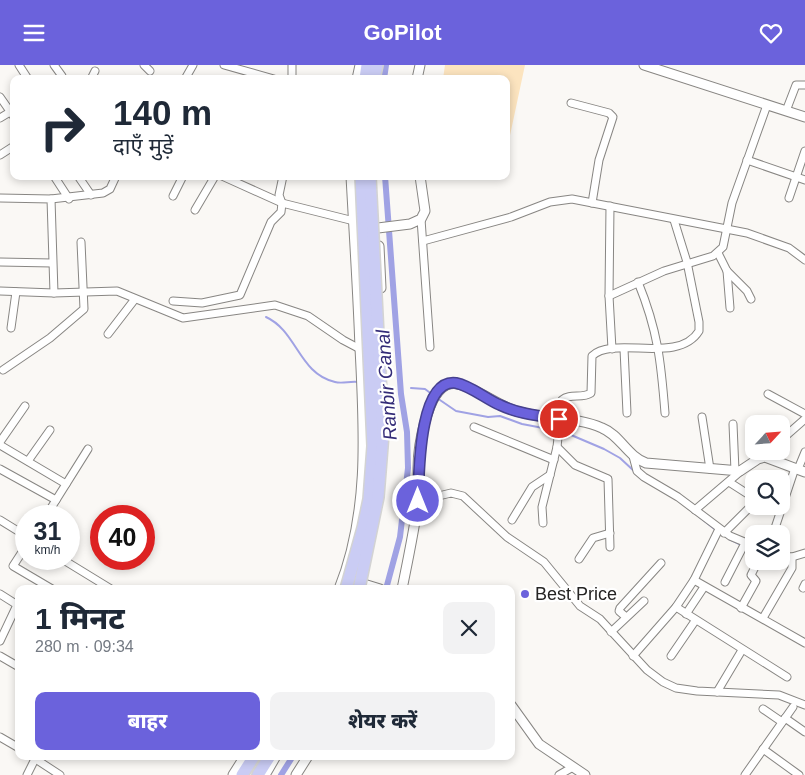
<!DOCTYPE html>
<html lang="hi">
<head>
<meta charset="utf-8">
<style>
	body { margin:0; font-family:Arial,"Noto Sans Devanagari",sans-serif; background:#f2f2f3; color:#1f2937; height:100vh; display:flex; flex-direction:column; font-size:19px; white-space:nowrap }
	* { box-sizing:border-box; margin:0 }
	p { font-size:16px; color:#747a83 }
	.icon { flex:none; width:28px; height:28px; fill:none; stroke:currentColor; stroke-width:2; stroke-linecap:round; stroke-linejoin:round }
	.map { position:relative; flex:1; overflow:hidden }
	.sheet { position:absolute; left:15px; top:520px; width:500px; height:175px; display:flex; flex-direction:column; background:#fff; border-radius:10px; box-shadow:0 2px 8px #0003 }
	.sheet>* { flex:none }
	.top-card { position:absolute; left:10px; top:10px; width:500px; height:105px; border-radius:10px; box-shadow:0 2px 8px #0003; background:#fff; color:#1f2937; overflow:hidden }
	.needle { width:32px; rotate:64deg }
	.tools { position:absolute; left:745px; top:350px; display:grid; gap:10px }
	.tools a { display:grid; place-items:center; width:45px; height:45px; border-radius:10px; background:#fff; box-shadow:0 2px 8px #0003; font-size:25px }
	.speed { position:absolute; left:15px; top:440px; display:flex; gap:10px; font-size:25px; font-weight:700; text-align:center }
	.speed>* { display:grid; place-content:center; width:65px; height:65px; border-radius:50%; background:#fff; box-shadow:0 2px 8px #0003; line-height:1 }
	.speed small { font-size:12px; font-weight:400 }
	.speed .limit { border:8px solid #d22; background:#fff; color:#111 }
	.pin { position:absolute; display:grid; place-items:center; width:42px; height:42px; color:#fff; margin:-21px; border:2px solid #fff; border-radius:50%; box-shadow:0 1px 5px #0007 }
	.me { position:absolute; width:55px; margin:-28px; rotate:0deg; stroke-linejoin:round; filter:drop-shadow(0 0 4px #0008) }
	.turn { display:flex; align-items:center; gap:18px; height:105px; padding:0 20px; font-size:22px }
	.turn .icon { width:65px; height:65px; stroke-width:2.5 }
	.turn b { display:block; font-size:35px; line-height:42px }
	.round { display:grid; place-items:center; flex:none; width:52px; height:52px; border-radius:10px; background:#f2f2f3 }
	.overview { display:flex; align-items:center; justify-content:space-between; height:85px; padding:0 20px }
	h1 { font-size:30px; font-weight:800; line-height:38px }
	.primary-button { display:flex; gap:10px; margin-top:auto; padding:10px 20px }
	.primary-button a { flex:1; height:58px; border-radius:10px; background:#6b62dc; color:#fff; font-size:20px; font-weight:800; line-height:58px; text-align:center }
	.primary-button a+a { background:#f2f2f3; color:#1f2937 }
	header { display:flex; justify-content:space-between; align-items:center; height:65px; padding:0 20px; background:#6b62dc; color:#fff; font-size:22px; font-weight:800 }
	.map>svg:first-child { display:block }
	.green { fill:#fce4bf }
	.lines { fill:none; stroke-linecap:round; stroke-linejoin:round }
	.stream { stroke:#a0a2e4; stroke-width:2 }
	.canal { stroke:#a0a2e4; stroke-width:6 }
	.minor-casing { stroke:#888683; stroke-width:9 }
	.tertiary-casing { stroke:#888683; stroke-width:11 }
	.secondary-casing { stroke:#888683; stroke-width:11 }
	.trunk-casing { stroke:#d3d3d3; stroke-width:14 }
	.minor { stroke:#fff; stroke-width:7 }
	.tertiary { stroke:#fff; stroke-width:9 }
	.secondary { stroke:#fff; stroke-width:9 }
	.trunk { stroke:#caccf4; stroke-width:11 }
	.trunk-bridge-casing { stroke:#d3d3d3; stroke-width:14; stroke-linecap:butt }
	.trunk-bridge { stroke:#caccf4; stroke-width:11 }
	.route-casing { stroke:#46408f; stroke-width:12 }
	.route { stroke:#6b62dc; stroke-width:9 }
	.poi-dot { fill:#6b62dc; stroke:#fff; stroke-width:2 }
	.labels { text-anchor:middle; stroke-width:4.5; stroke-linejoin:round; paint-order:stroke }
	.poi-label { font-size:18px; fill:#252423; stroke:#fff; text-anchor:start }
	.water-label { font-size:19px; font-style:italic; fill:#332b77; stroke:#fff }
</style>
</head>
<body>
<header><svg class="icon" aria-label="menu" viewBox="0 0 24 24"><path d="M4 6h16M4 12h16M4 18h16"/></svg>GoPilot<svg class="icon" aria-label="heart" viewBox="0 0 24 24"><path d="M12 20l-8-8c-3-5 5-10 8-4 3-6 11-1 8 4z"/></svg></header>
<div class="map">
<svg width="805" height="710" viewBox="0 0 805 710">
	<rect width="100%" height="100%" fill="#faf8f5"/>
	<path class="green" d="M445 0H525L506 89V14H443Z"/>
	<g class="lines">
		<g class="stream">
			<path d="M266 252C297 266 299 309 335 317 342 319 350 316 358 317"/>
			<path d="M411 323 425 324 433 330"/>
			<path d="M437 333 456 346 488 352 500 351 522 359 564 367 604 384 620 393 634 406"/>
			<path d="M697 450 717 466"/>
			<path d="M729 474 754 486"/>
			<path d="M781 496H791"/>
		</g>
		<g class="canal">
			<path d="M384 14 386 0"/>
			<path d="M385 111 401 329 407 367 408 403 400 472 386 524"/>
			<path d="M281 710 293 691"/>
		</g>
		<g class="minor-casing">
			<g id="minor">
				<path d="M19 0 28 14"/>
				<path d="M54 0 62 11"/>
				<path d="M144 0 150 6"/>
				<path d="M224 0 274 14"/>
				<path d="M292 0V14"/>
				<path d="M91 14 95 6"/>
				<path d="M185 14 193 0"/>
				<path d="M0 32 14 52"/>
				<path d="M571 38 609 48 613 52 599 95 592 138"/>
				<path d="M786 46 796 20H805"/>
				<path d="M0 53 10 47"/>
				<path d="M0 90 14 81"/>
				<path d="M747 95 805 115"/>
				<path d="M54 111 69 134"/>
				<path d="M78 111 91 130"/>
				<path d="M222 111 282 138 354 156"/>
				<path d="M173 131 183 111"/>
				<path d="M0 133 51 134 54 228"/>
				<path d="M789 133 805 86"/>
				<path d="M51 134 103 128 110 124 116 111"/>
				<path d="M610 141 609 231 612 284"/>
				<path d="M195 145 215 111"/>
				<path d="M421 154 430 282"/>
				<path d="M423 176 511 152 550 137 572 134 747 168 789 183 805 195"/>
				<path d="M718 188 727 206 747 226 751 234"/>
				<path d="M0 197 52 198"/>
				<path d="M727 206 730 243"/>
				<path d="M638 217C658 266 661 297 665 348"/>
				<path d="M0 226 54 228 117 226 183 253 275 240 308 251 343 275 360 284"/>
				<path d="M609 231 664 206 713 191 723 182 732 138 767 40"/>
				<path d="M173 236 202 238 240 230 271 157 281 147 282 138 279 130 283 111"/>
				<path d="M11 263 16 227"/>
				<path d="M108 269 135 234"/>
				<path d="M624 284 627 348"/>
				<path d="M3 305 50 273 84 244 81 177"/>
				<path d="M768 329 805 349"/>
				<path d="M702 352 710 404"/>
				<path d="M733 359 735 406"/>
				<path d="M474 362 554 395"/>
				<path d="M781 375 805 354"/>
				<path d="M0 377 25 341"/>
				<path d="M0 380 66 419"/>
				<path d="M557 382 575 400 608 414 610 482"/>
				<path d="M633 391 637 406 644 412 678 432 730 471 754 481"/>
				<path d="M28 396 50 365"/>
				<path d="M0 404 56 435"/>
				<path d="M798 404 805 387"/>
				<path d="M729 417 754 433"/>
				<path d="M418 436 451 428 463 431 507 472 544 497 580 541 600 554 647 605 663 617 676 623 697 626 779 630 805 640"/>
				<path d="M695 445 742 405"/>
				<path d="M46 451 88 384"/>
				<path d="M0 455 26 471"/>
				<path d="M512 455 532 422 550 410"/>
				<path d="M543 458 542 442 557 382 562 335C570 328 582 334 591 328L592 291C614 270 678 300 699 266V257L687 197 674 155"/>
				<path d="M724 468 754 438"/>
				<path d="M773 469 795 403"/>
				<path d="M26 481 13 501 52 524"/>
				<path d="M781 491 792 492 805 488"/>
				<path d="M62 494 111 524"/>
				<path d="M579 494 593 473 610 468"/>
				<path d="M694 515 805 578"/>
				<path d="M725 517 745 478"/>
				<path d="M803 523 805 519"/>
				<path d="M0 529 19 541"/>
				<path d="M676 542 787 612"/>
				<path d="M741 543 756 516 751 510 758 496"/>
				<path d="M686 549 704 522"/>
				<path d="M626 552 619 546 620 543 661 498"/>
				<path d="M763 553 792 503V492"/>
				<path d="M611 567 644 536"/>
				<path d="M0 576 17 540"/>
				<path d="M0 591 19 602"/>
				<path d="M633 591 676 542 694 515 719 464"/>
				<path d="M671 591 695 556"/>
				<path d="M717 627 742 585"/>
				<path d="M763 644 782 657"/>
				<path d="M785 653 805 667"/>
				<path d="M0 672 19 683"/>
				<path d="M763 684 799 710"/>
				<path d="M31 691 60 710"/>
				<path d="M27 710 35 694"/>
				<path d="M559 710 573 702"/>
				<path d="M745 710 793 642"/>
			</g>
		</g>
		<g class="tertiary-casing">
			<g id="tertiary">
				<path d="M644 0 805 52"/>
				<path d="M357 14 360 0"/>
				<path d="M417 14 420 0"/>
				<path d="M378 163 410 159 421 154 425 146 420 111"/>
				<path d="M379 181 381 223"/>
				<path d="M339 524C370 447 364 363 360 283 358 226 354 168 351 111"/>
				<path d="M402 524C408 495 414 466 418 437 419 426 418 415 418 403 418 383 427 324 450 319 465 315 500 342 516 346 544 355 576 351 602 363 620 370 627 391 646 398L740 406 758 394 765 392 805 407"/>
				<path d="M233 710 245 691"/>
				<path d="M265 710 276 691"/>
				<path d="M296 710 308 691"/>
			</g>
		</g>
		<g class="secondary-casing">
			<g id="secondary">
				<path d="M354 516 380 524"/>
				<path d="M511 640 539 679 585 710"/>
			</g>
		</g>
		<g class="trunk-casing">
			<g id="trunk">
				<path d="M365 14 367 0"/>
				<path d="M374 14 377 0"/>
				<path d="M242 710 254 691"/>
				<path d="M258 710 270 691"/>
			</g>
		</g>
		<use href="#minor" class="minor"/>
		<use href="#tertiary" class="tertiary"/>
		<use href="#secondary" class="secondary"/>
		<use href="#trunk" class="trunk"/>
		<g class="trunk-bridge-casing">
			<g id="trunk-bridge">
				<path d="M346 524 363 463 369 434 373 381 361 111"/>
				<path d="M359 524 378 432 383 369 370 111"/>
			</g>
		</g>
		<use href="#trunk-bridge" class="trunk-bridge"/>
	</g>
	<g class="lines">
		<g class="route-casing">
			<path id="route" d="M418 436C419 413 418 313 456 318 471 321 486 334 500 340 519 349 539 351 559 354"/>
		</g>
		<use href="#route" class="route"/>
	</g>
	<circle class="poi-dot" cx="525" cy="529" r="5"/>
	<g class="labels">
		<g class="poi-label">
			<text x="535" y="535">Best Price</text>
		</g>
		<g class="water-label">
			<text transform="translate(386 320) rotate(-94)" y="7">Ranbir Canal</text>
		</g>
	</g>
</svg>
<div class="tools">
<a><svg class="needle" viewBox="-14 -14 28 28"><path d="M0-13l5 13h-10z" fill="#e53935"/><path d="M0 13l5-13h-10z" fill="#747a83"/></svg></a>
<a><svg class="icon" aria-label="search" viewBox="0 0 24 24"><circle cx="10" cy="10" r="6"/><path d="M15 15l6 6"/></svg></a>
<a><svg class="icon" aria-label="layers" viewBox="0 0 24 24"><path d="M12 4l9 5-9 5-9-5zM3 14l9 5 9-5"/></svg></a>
</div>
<div class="speed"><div>31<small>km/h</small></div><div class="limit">40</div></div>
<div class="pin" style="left:559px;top:354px;background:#d93025"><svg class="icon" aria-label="arrive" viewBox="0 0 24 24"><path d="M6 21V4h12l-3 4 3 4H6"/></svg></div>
<svg class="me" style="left:418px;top:436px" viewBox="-20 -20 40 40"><circle r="17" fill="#6b62dc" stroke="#fff" stroke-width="3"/><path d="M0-11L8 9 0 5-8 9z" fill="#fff"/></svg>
<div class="top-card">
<div class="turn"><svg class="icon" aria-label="right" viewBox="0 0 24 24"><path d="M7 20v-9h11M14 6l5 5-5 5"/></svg><div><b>140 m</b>दाएँ मुड़ें</div></div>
</div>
<section class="sheet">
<div class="overview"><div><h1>1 मिनट</h1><p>280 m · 09:34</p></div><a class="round"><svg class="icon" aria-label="close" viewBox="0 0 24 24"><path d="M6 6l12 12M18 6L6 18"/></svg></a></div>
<div class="primary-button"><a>बाहर</a><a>शेयर करें</a></div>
</section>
</div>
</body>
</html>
